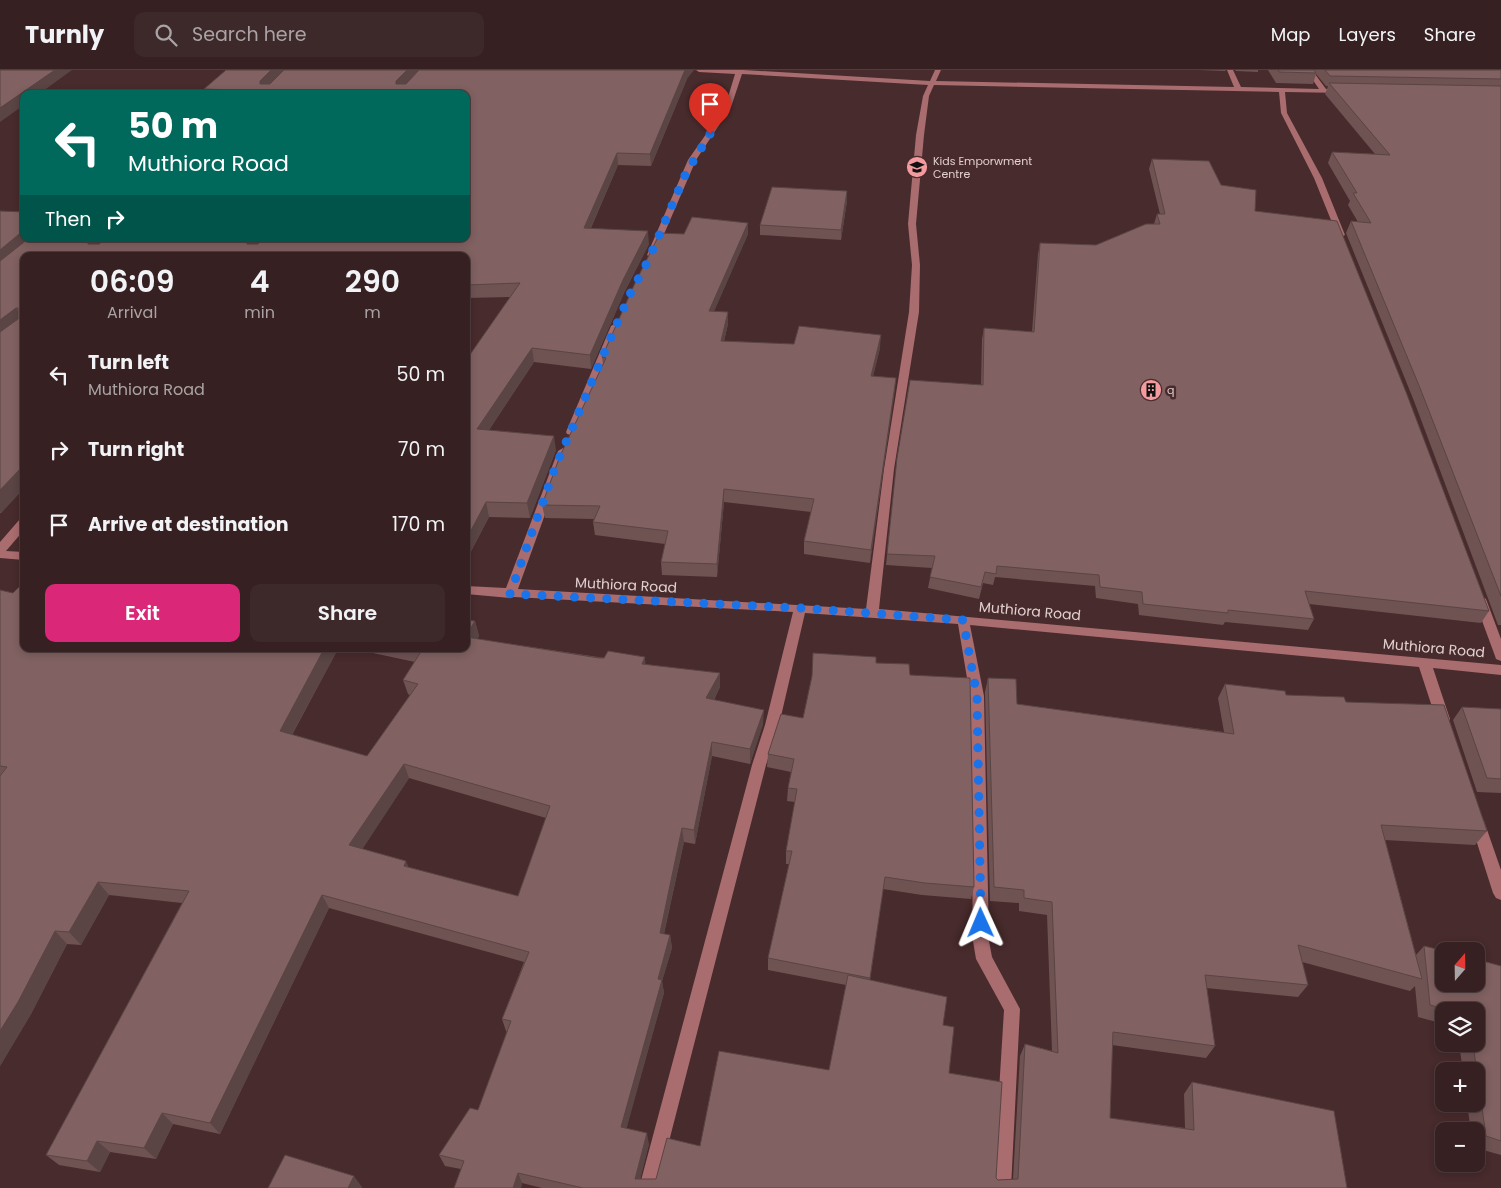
<!DOCTYPE html>
<html lang="en">
<head>
<meta charset="utf-8">
<style>
	body { margin:0; font-family:Poppins,sans-serif; background:#3d282a; color:#f1f3f6; height:100vh; display:flex; flex-direction:column; font-size:19px; white-space:nowrap }
	* { box-sizing:border-box; margin:0 }
	p { font-size:16px; color:#aaa3a5 }
	.icon { flex:none; width:28px; height:28px; fill:none; stroke:currentColor; stroke-width:2; stroke-linecap:round; stroke-linejoin:round }
	.map { position:relative; flex:1; overflow:hidden }
	.details { position:absolute; left:20px; top:182px; width:450px; height:400px; display:flex; flex-direction:column; background:#362021; border-radius:10px; box-shadow:0 2px 8px #0003,0 0 0 1px #503e3f }
	.details>* { flex:none }
	.top-card { position:absolute; left:20px; top:20px; width:450px; height:152px; border-radius:10px; box-shadow:0 2px 8px #0003,0 0 0 1px #503e3f; background:#00695c; color:#fff; overflow:hidden }
	.needle { width:32px; rotate:20deg }
	.controls { position:absolute; left:1435px; top:872px; display:grid; gap:10px }
	.controls a { display:grid; place-items:center; width:50px; height:50px; border-radius:10px; background:#362021; box-shadow:0 2px 8px #0003,0 0 0 1px #503e3f; font-size:25px }
	.pin { position:absolute; display:grid; place-items:center; width:42px; height:42px; color:#fff; margin:-51px -21px; border-radius:50% 50% 50% 0; rotate:-45deg; box-shadow:0 0 5px #0007 }
	.pin .icon { rotate:45deg }
	.me { position:absolute; width:55px; margin:-28px; rotate:359deg; stroke-linejoin:round; filter:drop-shadow(0 0 4px #0008) }
	.turn { display:flex; align-items:center; gap:18px; height:105px; padding:0 25px; font-size:22px }
	.turn .icon { width:65px; height:65px; stroke-width:2.5 }
	.turn b { display:block; font-size:35px; line-height:42px }
	.then { display:flex; align-items:center; height:48px; padding:0 25px; background:#0003; gap:10px; font-size:19px }
	.eta { display:flex; justify-content:space-evenly; align-items:center; height:85px; text-align:center }
	.eta b { font-size:30px; font-weight:600; line-height:35px }
	.cta { display:flex; gap:10px; margin-top:auto; padding:10px 25px }
	.cta a { flex:1; height:58px; border-radius:10px; background:#db2777; color:#fff; font-size:20px; font-weight:600; line-height:58px; text-align:center }
	.cta a+a { background:#3d282a; color:#f1f3f6 }
	ul { padding:0; list-style:none }
	li { display:flex; align-items:center; gap:15px; height:75px; padding:0 25px }
	li div { flex:1 }
	li b { display:block; font-size:19px }
	li em { font-style:normal }
	header { display:flex; align-items:center; gap:30px; box-sizing:border-box; height:70px; padding:0 25px; background:#362021; border-bottom:1px solid #503e3f }
	header strong { font-size:24px }
	nav { display:flex; gap:28px; margin-inline-start:auto; font-size:18px }
	.search { width:350px; height:45px; background:#3d282a; display:flex; align-items:center; gap:12px; box-sizing:border-box; padding:0 18px; border-radius:10px; color:#aaa3a5; font-size:19px }
	.map>svg:first-child { display:block }
	.lines { fill:none; stroke-linecap:round; stroke-linejoin:round }
	.minor { fill:#a96c6f; fill-rule:evenodd }
	.wall { fill:#6f5353; fill-rule:evenodd }
	.shaded-wall { fill:#5a4444 }
	.building { fill:#816161; stroke:#5a4444; fill-rule:evenodd }
	.route { stroke:#1a73e8; stroke-width:9; stroke-dasharray:0 16.2 }
	.labels { text-anchor:middle; stroke-width:5; stroke-linejoin:round; paint-order:stroke }
	.far-poi-label { font-size:11px; fill:#e2cfcf; stroke:#482b2c; text-anchor:start }
	.street-label { font-size:14px; fill:#e2cfcf; stroke:#482b2c }
</style>
</head>
<body>
<header>
<strong>Turnly</strong>
<div class="search"><svg class="icon" aria-label="search" viewBox="0 0 24 24"><circle cx="10" cy="10" r="6"/><path d="M15 15l6 6"/></svg>Search here</div>
<nav><a>Map</a><a>Layers</a><a>Share</a></nav>
</header>
<div class="map">
<svg width="1501" height="1118" viewBox="0 0 1501 1118">
	<rect width="100%" height="100%" fill="#482b2c"/>
	<g class="lines">
		<g class="minor">
			<path d="M696 0H743L930 11 935 0H941L936 11 1234 17 1227 0H1233L1241 17 1319 19 1306 0H1312L1326 19H1344L1347 21 1344 23 1285 22 1287 43 1322 108 1345 165 1341 167 1337 165 1314 108 1281 43 1279 22 934 15 929 26 924 65 916 154 920 195 919 242 894 399 879 539 1501 595V605L1433 598 1450 649 1448 653 1443 654 1438 653 1436 649 1419 597 970 555 984 626 989 871 992 887 1020 939 1011 1118H993L1004 940 976 889 973 871 970 626 958 554 805 543 779 655 766 695 657 1118H639L752 695 765 655 793 542 514 527 510 528 466 524V516L506 518 558 381 563 378 568 381 518 519 866 539 884 399 909 242 912 195 908 154 916 65 923 26 928 15 742 4 731 37 696 90 655 185 651 188 647 185 688 90 725 37 735 4 699 2Z"/>
			<path d="M616 253 621 256 576 362 571 365 567 364 566 362 611 256Z"/>
			<path d="M24 448V460L6 481 24 482V490L0 488V472L20 449Z"/>
			<path d="M1480 525 1486 529 1501 569V591L1496 589 1495 586 1474 529Z"/>
			<path d="M1477 745 1482 747 1484 751 1501 800V830L1496 828 1493 823 1470 751 1472 747Z"/>
		</g>
	</g>
	<g class="wall">
		<path d="M1199 0H1226L1225 1Z"/>
		<path d="M1235 0H1258V2L1236 1Z"/>
		<path d="M1268 0H1501V555H1498L1414 331 1346 163 1351 151 1358 152 1348 135 1350 131 1328 93 1332 82 1375 84 1325 24 1328 16H1326L1316 4 1313 14 1276 13Z"/>
		<path d="M687 9 651 96 618 95 591 158 649 174 624 223 591 299 534 292 489 360 556 380 530 448 489 447 466 491 469 286 510 227 466 228V186H24V418L1 443H0V141L24 169H466V24H206L204 19Z"/>
		<path d="M1152 89 1221 115 1255 141 1489 541 1481 553 1309 534 1314 549 1308 560 1225 552 1223 555 1139 545 1138 534 1096 528 1095 516 995 507 993 515 983 513 979 529 928 518 932 498 886 495 897 388 981 315 982 269 984 258 1032 262 1038 184 1040 173 1096 175 1154 154 1157 144H1160L1149 99Z"/>
		<path d="M847 131 841 170 760 165V155Z"/>
		<path d="M684 164H748L714 241 728 254 724 271 880 278 873 306 896 308 870 493 804 484V471L811 442 724 432 717 507 662 505 661 492 665 474 595 465 593 452 594 449 545 448 542 435 603 294 602 287Z"/>
		<path d="M0 520 24 579H338L292 665 367 686 410 625 408 624 403 610 415 592 354 579H466L475 551 479 566 477 569 645 594 720 617 714 630 763 654 750 694 712 686 695 774 684 772 664 864 670 865 672 878 662 911 664 923 626 1058 649 1074 640 1109H656L700 1076 829 1000 846 915 768 900V888L789 794H786V781L795 732 787 731 788 718 791 702 767 697 768 684 803 648 876 593 910 605 974 817 971 829 922 825 883 819 870 910 943 955 949 1003 996 1108 998 1110 1013 1109 1020 986 1025 974 1052 981 1047 845 1019 841V833L990 831 985 622 988 608 1017 634 1224 662 1218 628 1225 614 1286 625 1346 632 1487 761 1475 775 1385 770 1416 885 1424 876 1501 896V1085L1476 1078V1061H1471L1467 1034H1476V1001H1463L1459 974H1476V941H1444V954L1418 947 1415 916 1410 921 1302 892 1308 915 1298 927 1206 918 1215 976 1206 988 1112 975 1110 1048 1185 1058 1184 1024 1192 1012 1347 1118H542L522 1113 521 1118H454L461 1099 445 1096 439 1085 478 1040 507 962 506 961 502 949 524 892 329 838 220 1064 173 1054 156 1089 110 1082 100 1102 59 1095 46 1085 182 833 109 825 81 875 67 874 31 944 0 996ZM409 708 546 748 518 826 409 798 362 779Z"/>
		<path d="M1462 637 1501 639V723L1477 722 1453 650Z"/>
	</g>
	<g class="shaded-wall">
		<path d="M55 0H72L39 24H24V35L0 52V38Z"/>
		<path d="M271 0H285L264 23 260 14V11Z"/>
		<path d="M407 0H420L398 24 396 11Z"/>
		<path d="M685 0H694L687 9 651 96 650 84Z"/>
		<path d="M617 83 618 95 585 171 584 158Z"/>
		<path d="M847 121V131L841 170V160Z"/>
		<path d="M748 153V164L709 253V241Z"/>
		<path d="M24 160V169H35L0 199V180Z"/>
		<path d="M648 161 649 174 624 223 591 299 590 285 623 210Z"/>
		<path d="M91 169H111L94 185 88 174V172Z"/>
		<path d="M250 169H266L252 185 247 174V172Z"/>
		<path d="M16 238 23 252 0 270V250Z"/>
		<path d="M728 242V254L721 284V271Z"/>
		<path d="M881 265 880 278 870 319 871 306Z"/>
		<path d="M532 278 534 292 480 373 477 359Z"/>
		<path d="M896 308 895 320 870 493 871 480Z"/>
		<path d="M554 366 556 380 530 448 527 433Z"/>
		<path d="M23 395 24 418 1 443 0 441V420Z"/>
		<path d="M724 419V432L717 507V494Z"/>
		<path d="M486 432 489 447 466 491V470Z"/>
		<path d="M475 551 479 566 469 581 466 570V566Z"/>
		<path d="M324 579H338L286 675 280 661Z"/>
		<path d="M645 587 646 601 642 594Z"/>
		<path d="M720 603V617L707 642 706 628Z"/>
		<path d="M764 640 763 654 750 694V679Z"/>
		<path d="M712 672V686L695 774 694 760Z"/>
		<path d="M404 694 409 708 356 789 349 775Z"/>
		<path d="M682 758 684 772 661 876 660 863Z"/>
		<path d="M406 791 412 805 404 796Z"/>
		<path d="M98 812 109 825 81 875 69 862Z"/>
		<path d="M322 825 329 838 220 1064 210 1053Z"/>
		<path d="M55 861 67 874 31 944 0 996V961Z"/>
		<path d="M670 865 672 878 662 911 664 923 624 1068 621 1057 658 909Z"/>
		<path d="M162 1043 173 1054 156 1089 144 1078Z"/>
		<path d="M647 1063 649 1074 638 1118 635 1109Z"/>
		<path d="M97 1071 110 1082 100 1102 87 1091Z"/>
		<path d="M518 1103 522 1113 521 1118H513Z"/>
		<path d="M354 1106 362 1117V1118H348Z"/>
	</g>
	<g class="building">
		<path d="M0 0H55L0 38Z"/>
		<path d="M226 0H271L260 11V14H270L284 0H407L396 11V14H406L419 0H685L650 84 617 83 584 158 648 161 623 210 590 285 532 278 477 359 554 366 527 433 486 432 466 470V286H469L520 213 466 215V186H24V395L0 420V262L18 249V238H16L0 250V191L28 169H91L88 172V174H99L106 169H250L247 172V174H258L263 169H466V24H231L234 20 204 19Z"/>
		<path d="M1278 0H1314L1316 3 1279 2Z"/>
		<path d="M1325 0H1501V9L1330 6Z"/>
		<path d="M1329 13 1501 16V526L1420 318 1351 151 1371 153 1353 123H1357L1332 82 1390 85Z"/>
		<path d="M1152 89 1209 91 1221 115 1256 120 1255 141 1337 151 1406 322 1489 541 1305 521 1314 549 1228 540V543L1143 534 1142 522 1100 517 1099 505 997 496 996 504 985 502 981 517 930 507 935 486 887 484 897 388 910 310 983 315 984 258 1034 262 1040 173 1096 175 1146 154H1160L1157 144H1165Z"/>
		<path d="M772 117 847 121 841 160 760 155Z"/>
		<path d="M0 141 24 142V160L0 180Z"/>
		<path d="M692 147 748 153 709 241 728 242 721 271 794 274 799 256 881 265 871 306 896 308 871 480 804 471 814 429 724 419 717 494 661 492 668 461 593 452 600 436 542 435 560 386 606 288 602 287 635 213 660 163 684 164Z"/>
		<path d="M22 514 24 515V579H324L280 661 367 686 418 614 403 610 422 580 416 579H466V567L599 588H604L608 581 645 587 642 594 720 603 706 628 764 640 750 679 712 672 694 760 682 758 660 863 670 865 658 909 662 910 621 1057 647 1063 635 1109H656L667 1068 700 1076 719 981 829 1000 848 905 947 927 943 955 954 957 949 1003 1002 1012 996 1108 998 1110 1018 1109 1025 974 1058 983 1052 832 1024 828V820L994 817 988 608 1016 609 1017 634 1234 664 1225 614 1285 621 1286 625 1344 627 1346 632 1444 635 1487 761 1381 755 1422 909 1298 875 1308 915 1205 905 1215 976 1113 962 1110 1048 1194 1060 1192 1012 1334 1041 1347 1118H583L518 1103 513 1118H454L464 1091 439 1085 470 1038 478 1040 511 951 502 949 529 882 322 825 210 1053 162 1043 144 1078 97 1071 87 1091 46 1085 189 821 98 812 69 862 55 861 18 932 0 961V706L7 697 0 696V520L13 523ZM404 694 550 736 518 826 404 796 406 791 349 775Z"/>
		<path d="M466 550 475 551 466 566Z"/>
		<path d="M813 583 876 587V593L909 594 910 605 970 608 974 817 925 813 885 807 870 908 768 888 792 781H786L797 719 788 718 794 689 768 684 781 644 803 648 812 606Z"/>
		<path d="M1462 637 1501 639V709L1487 708Z"/>
		<path d="M1424 876 1445 881H1444V914H1476V889L1501 896V1071L1486 1066 1473 974H1476V941H1452L1430 935Z"/>
		<path d="M285 1085 354 1106 348 1118H268Z"/>
	</g>
	<g class="lines">
		<path class="route" d="M710 64 686 103 648 191 630 224 608 274 555 398 510 524 800 538 963 550 977 626 981 853"/>
	</g>
	<defs>
		<g id="school-disc" transform="scale(1.125)"><circle r="9.5" fill="#f49b9f" stroke="#482b2c"/><path d="M0-5L7-2L0 1L-7-2ZM-4 1L0 2.5L4 1V4Q0 6-4 4Z" fill="#111"/></g>
		<g id="building-disc" transform="scale(1.125)"><circle r="9.5" fill="#f49b9f" stroke="#482b2c"/><path d="M-4-6H4V6H1V3H-1V6H-4ZM-2.5-4.3h1.7v1.8h-1.7ZM.8-4.3h1.7v1.8H.8ZM-2.5-1h1.7V.8h-1.7ZM.8-1h1.7V.8H.8Z" fill="#111"/></g>
	</defs>
	<g fill-rule="evenodd">
		<use href="#school-disc" x="917" y="97"/>
		<use href="#building-disc" x="1151" y="320"/>
	</g>
	<g class="labels">
		<g class="far-poi-label">
			<text x="933" y="95">Kids Emporwment<tspan x="933" dy="13">Centre</tspan></text>
			<text x="1167" y="324">q</text>
		</g>
		<g class="street-label">
			<text transform="translate(626 515) rotate(3)" y="5">Muthiora Road</text>
			<text transform="translate(1030 541) rotate(5)" y="5">Muthiora Road</text>
			<text transform="translate(1434 578) rotate(5)" y="5">Muthiora Road</text>
		</g>
	</g>
</svg>
<div class="controls">
<a><svg class="needle" viewBox="-14 -14 28 28"><path d="M0-13l5 13h-10z" fill="#e53935"/><path d="M0 13l5-13h-10z" fill="#aaa3a5"/></svg></a>
<a><svg class="icon" aria-label="layers" viewBox="0 0 24 24"><path d="M12 4l9 5-9 5-9-5zM3 14l9 5 9-5"/></svg></a>
<a>+</a>
<a>−</a>
</div>
<div class="pin" style="left:710px;top:64px;background:#d93025"><svg class="icon" aria-label="arrive" viewBox="0 0 24 24"><path d="M6 21V4h12l-3 4 3 4H6"/></svg></div>
<svg class="me" style="left:981px;top:853px" viewBox="-20 -20 40 40"><path d="M0-17L14 15 0 8-14 15z" fill="#1a73e8" stroke="#fff" stroke-width="4"/></svg>
<div class="top-card">
<div class="turn"><svg class="icon" aria-label="left" viewBox="0 0 24 24"><path d="M17 20v-9H6M10 6l-5 5 5 5"/></svg><div><b>50 m</b>Muthiora Road</div></div>
<div class="then">Then<svg class="icon" aria-label="right" viewBox="0 0 24 24"><path d="M7 20v-9h11M14 6l5 5-5 5"/></svg></div>
</div>
<section class="details">
<div class="eta">
<div><b>06:09</b><p>Arrival</p></div>
<div><b>4</b><p>min</p></div>
<div><b>290</b><p>m</p></div>
</div>
<ul>
<li><svg class="icon" aria-label="left" viewBox="0 0 24 24"><path d="M17 20v-9H6M10 6l-5 5 5 5"/></svg><div><b>Turn left</b><p>Muthiora Road</p></div><em>50 m</em></li>
<li><svg class="icon" aria-label="right" viewBox="0 0 24 24"><path d="M7 20v-9h11M14 6l5 5-5 5"/></svg><div><b>Turn right</b></div><em>70 m</em></li>
<li><svg class="icon" aria-label="arrive" viewBox="0 0 24 24"><path d="M6 21V4h12l-3 4 3 4H6"/></svg><div><b>Arrive at destination</b></div><em>170 m</em></li>
</ul>
<div class="cta"><a>Exit</a><a>Share</a></div>
</section>
</div>
</body>
</html>
